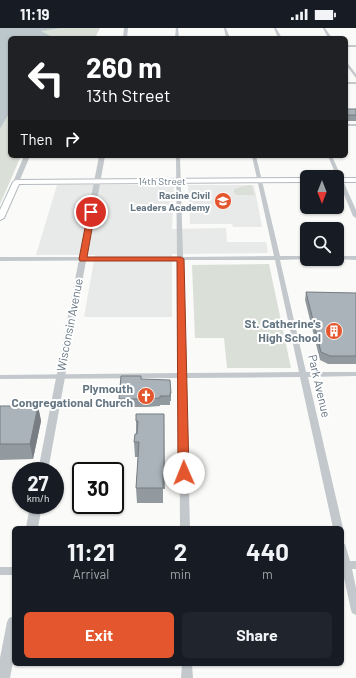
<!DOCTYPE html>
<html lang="en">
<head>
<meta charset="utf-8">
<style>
	body { margin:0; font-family:Barlow,sans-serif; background:#20242c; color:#f1f3f6; height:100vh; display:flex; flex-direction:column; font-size:15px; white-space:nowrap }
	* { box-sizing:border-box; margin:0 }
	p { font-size:13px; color:#9ea1a6 }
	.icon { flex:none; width:22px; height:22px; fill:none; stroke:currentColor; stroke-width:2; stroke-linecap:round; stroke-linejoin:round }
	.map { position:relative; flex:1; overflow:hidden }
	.drawer { position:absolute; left:12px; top:498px; width:332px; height:140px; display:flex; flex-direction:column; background:#171b24; border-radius:6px; box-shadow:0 1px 3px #0004 }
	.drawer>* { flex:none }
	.top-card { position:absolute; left:8px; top:8px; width:340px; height:122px; border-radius:6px; box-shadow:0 1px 3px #0004; background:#202124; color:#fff; overflow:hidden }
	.needle { width:26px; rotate:180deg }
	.buttons { position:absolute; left:300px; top:142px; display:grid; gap:8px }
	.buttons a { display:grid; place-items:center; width:44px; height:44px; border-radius:6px; background:#171b24; box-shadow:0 1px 3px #0004; font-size:20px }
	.speed { position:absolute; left:12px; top:434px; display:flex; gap:8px; font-size:20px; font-weight:700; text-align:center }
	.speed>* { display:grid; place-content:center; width:52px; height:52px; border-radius:50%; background:#171b24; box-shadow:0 1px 3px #0004; line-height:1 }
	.speed small { font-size:10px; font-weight:400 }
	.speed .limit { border:2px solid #111; border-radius:6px; background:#fff; color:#111 }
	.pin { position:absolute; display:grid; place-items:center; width:34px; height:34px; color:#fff; margin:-17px; border:2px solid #fff; border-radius:50%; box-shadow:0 1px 4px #0007 }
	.me { position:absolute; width:44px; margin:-22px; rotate:359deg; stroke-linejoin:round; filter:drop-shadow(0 0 3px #0008) }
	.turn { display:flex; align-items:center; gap:14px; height:84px; padding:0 12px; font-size:18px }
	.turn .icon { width:52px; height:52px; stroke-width:2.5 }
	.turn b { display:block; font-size:28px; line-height:34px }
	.then { display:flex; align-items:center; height:38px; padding:0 12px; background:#0003; gap:8px; font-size:15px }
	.eta { display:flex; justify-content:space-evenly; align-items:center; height:68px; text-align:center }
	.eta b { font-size:24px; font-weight:700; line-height:28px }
	.button { display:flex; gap:8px; margin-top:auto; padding:8px 12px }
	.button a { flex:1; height:46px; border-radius:6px; background:#e4572e; color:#fff; font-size:16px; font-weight:700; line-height:46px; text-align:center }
	.button a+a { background:#20242c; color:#f1f3f6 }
	.status { display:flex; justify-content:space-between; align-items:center; height:28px; padding:0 20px; background:#171b24; direction:ltr }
	.status svg { height:11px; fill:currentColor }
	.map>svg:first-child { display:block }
	.built { fill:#e8e9e9 }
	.green { fill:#dadfd7 }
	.water { fill:#bbc7cb }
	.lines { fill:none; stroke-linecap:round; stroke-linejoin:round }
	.secondary-casing { stroke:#b3babf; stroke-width:2 }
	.minor { fill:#c3c8cc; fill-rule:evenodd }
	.tertiary { fill:#c3c8cc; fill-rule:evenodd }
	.secondary { fill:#fff; fill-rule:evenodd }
	.wall { fill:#929a9f }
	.shaded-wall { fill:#777d82 }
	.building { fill:#aab3b9; stroke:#777d82 }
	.route { fill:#e4572e; stroke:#94391e }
	.labels { text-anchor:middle; stroke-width:4; stroke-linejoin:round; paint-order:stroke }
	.far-street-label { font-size:10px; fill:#657683; stroke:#fff }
	.far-poi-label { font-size:10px; font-weight:bold; fill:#657683; stroke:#fff; text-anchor:end }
	.poi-label { font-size:12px; font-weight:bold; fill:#657683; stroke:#fff; text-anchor:end }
	.street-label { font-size:12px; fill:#657683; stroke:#fff }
</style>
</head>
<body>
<div class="status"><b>11:19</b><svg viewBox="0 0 49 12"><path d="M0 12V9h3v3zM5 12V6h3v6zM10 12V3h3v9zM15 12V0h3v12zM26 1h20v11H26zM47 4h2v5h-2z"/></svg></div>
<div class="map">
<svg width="356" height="650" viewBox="0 0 356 650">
	<rect width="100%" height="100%" fill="#fafaf8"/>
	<g class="built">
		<path d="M57 157H174L172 201 226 200 227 214H266L268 225 172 226V289H84L95 227H36Z"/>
		<path d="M188 157H254L262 199H233L232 196H190Z"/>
	</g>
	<g class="green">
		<path d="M61 0H100L95 10H55L41 3 44 1Z"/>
		<path d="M10 84V128H21L0 176V101Z"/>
		<path d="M249 157 252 158 254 166 256 167H237L234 165V161Z"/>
		<path d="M269 236 291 340H227L224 310H195L192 237Z"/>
	</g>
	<path class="water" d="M0 0H61L41 3 55 10H10V84L0 101Z"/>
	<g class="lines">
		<g class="secondary-casing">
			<g id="secondary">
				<path d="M307 150V154L19 156 4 190 0 192V182L13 154 16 152Z"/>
				<rect x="337" y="150" width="19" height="4"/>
			</g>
		</g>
		<g class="minor">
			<path d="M176 0H178L179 10H175Z"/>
			<path d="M224 0H226L230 10H226Z"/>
			<path d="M274 0H276L282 10H278Z"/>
			<path d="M323 0H325L332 10H328Z"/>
			<rect x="346" y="17" width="10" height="2"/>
			<path d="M346 33 356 46V50L346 37Z"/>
			<rect x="346" y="96" width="10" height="2"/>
			<path d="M176 128H180L183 229 274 228 252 128H256L280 228H307V231H309L280 232 306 344H356V348L308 349 343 500 342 501V500H333L300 349 186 350 190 500H180L179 350 0 351V347L178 345 177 232 0 233V229H177ZM183 232H275L299 344 186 345Z"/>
			<path d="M328 128H332L356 182V190L353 188Z"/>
			<path d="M337 228H356V232L335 231H337Z"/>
			<path d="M342 515 345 516 350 533H356V541H352L356 560V587L352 585 351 582 342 541Z"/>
			<rect x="0" y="539" width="14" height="8"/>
			<path d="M182 636H192L193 650H181Z"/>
		</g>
		<g class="tertiary">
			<path d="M124 0H128L127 10H123Z"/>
			<rect x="346" y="54" width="10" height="2"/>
			<path d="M24 128H30L19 154 14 155 13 154Z"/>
			<path d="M99 128H105L48 443H38Z"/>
			<path d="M30 477H42L38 500H26Z"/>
			<path d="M14 588V629L10 650H0V630L7 594 9 590Z"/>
		</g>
		<use href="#secondary" class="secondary"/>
	</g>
	<g class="wall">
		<rect x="346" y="81" width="10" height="12"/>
		<path d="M306 264 356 265V336H328L320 332 305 272Z"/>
		<path d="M141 351 171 365V373H170V377H160V378L147 379H120L119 371Z"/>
		<path d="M0 378H38L41 393 33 431 0 432Z"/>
		<path d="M164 386 165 461H163V475H137L136 460 138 429H135L134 414 136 406V393Z"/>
	</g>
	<path class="shaded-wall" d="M38 378 41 393 33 431 30 416Z"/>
	<g class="building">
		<rect x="346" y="81" width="10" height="6"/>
		<path d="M306 264 356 265V328H330L321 324Z"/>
		<path d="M121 348H141V351L170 352 171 365H170V368H160V370L146 371H119Z"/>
		<path d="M0 378H38L30 416H0Z"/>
		<path d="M136 386H164V446H163V460H136L139 414H134L135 406H137L138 393H136Z"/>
	</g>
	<path class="route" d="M91 182 95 184 87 229H181L184 231 189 445 188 448 184 449 180 448 178 445 177 233H80L79 231 88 184Z"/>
	<defs>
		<g id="school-disc" transform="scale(0.9)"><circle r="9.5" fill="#e4572e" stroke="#fff"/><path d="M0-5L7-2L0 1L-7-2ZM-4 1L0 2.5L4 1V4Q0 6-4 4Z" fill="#fff"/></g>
		<g id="building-disc" transform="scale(0.9)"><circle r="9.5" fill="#e4572e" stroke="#fff"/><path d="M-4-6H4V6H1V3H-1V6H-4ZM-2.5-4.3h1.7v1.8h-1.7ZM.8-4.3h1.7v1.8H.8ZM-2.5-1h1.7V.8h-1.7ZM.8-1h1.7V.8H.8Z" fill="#fff"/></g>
		<g id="church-disc" transform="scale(0.9)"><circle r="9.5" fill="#e4572e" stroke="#fff"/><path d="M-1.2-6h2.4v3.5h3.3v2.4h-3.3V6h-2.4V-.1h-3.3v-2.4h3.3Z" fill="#fff"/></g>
	</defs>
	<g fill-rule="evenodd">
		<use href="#school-disc" x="223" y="173"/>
		<use href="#building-disc" x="334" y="303"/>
		<use href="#church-disc" x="146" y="368"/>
	</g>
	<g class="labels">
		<g class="far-street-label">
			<text x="162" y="157">14th Street</text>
		</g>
		<g class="far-poi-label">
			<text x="210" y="171">Racine Civil<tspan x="210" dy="12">Leaders Academy</tspan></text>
		</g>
		<g class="poi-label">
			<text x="321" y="300">St. Catherine's<tspan x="321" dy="14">High School</tspan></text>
			<text x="133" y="365">Plymouth<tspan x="133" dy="14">Congregational Church</tspan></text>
		</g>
		<g class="street-label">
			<text transform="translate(70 297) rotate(-79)" y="4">Wisconsin Avenue</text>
			<text transform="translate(319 358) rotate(77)" y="4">Park Avenue</text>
		</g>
	</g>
</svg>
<div class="buttons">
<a><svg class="needle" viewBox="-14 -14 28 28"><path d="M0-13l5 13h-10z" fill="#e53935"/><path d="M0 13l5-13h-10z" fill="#9ea1a6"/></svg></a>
<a><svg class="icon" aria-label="search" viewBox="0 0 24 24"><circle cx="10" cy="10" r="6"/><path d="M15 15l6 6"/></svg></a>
</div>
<div class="speed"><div>27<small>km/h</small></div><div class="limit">30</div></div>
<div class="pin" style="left:91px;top:184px;background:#d93025"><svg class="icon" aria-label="arrive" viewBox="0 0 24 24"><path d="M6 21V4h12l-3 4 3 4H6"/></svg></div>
<svg class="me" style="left:184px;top:445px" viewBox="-20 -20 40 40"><circle r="19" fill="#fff"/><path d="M0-13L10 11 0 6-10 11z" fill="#e4572e"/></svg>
<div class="top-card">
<div class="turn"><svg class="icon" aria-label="left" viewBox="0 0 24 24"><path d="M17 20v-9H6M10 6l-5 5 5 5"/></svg><div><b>260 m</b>13th Street</div></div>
<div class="then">Then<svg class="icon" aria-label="right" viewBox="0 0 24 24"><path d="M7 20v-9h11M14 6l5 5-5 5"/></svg></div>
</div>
<section class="drawer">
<div class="eta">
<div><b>11:21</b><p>Arrival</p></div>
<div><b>2</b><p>min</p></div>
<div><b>440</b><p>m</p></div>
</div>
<div class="button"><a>Exit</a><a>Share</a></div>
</section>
</div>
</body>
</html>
